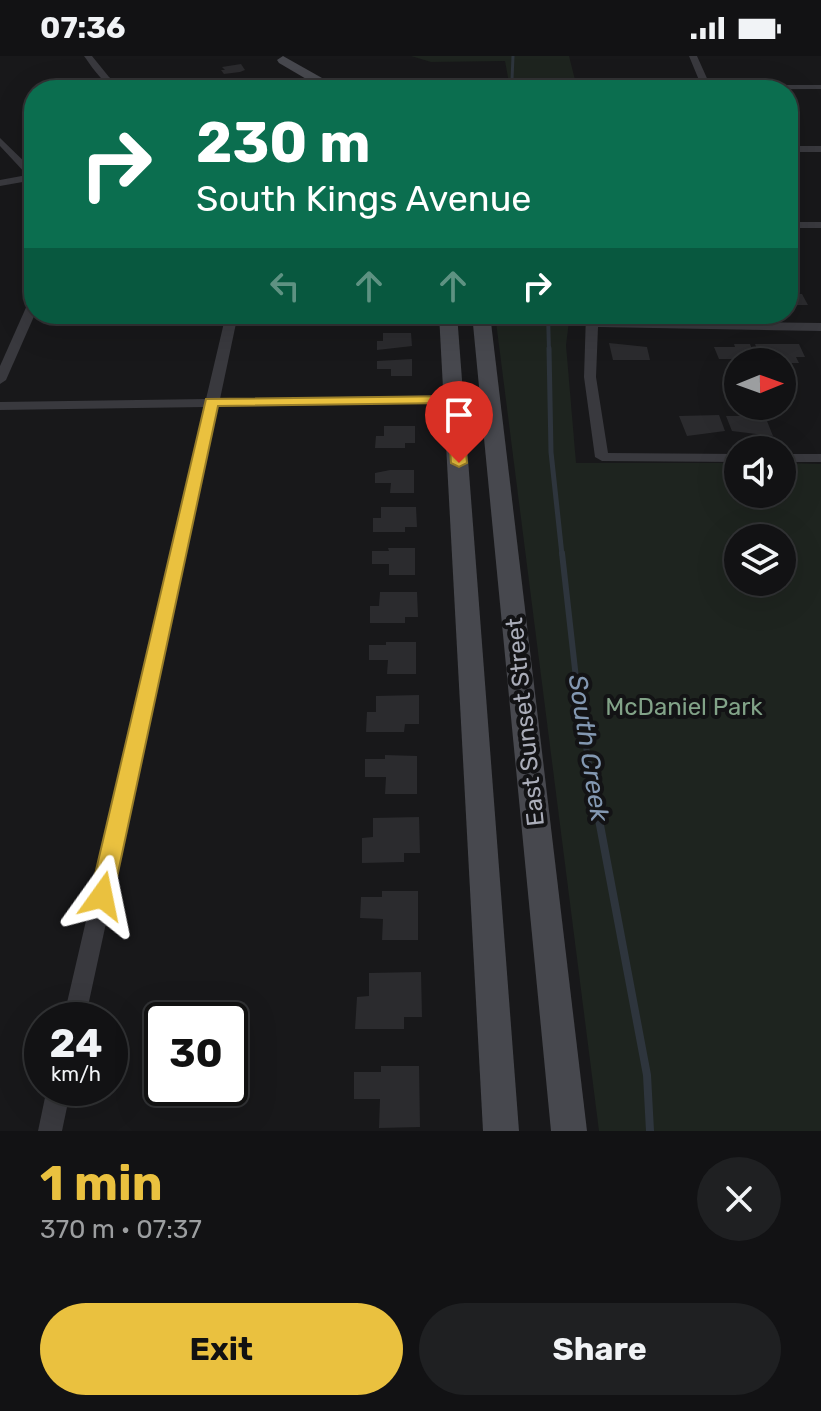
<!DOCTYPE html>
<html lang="en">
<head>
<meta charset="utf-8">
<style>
	body { margin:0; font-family:Rubik,sans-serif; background:#1f2022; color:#f1f3f6; height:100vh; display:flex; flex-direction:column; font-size:30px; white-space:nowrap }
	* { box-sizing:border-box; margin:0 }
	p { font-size:26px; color:#9c9ea0 }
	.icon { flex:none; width:44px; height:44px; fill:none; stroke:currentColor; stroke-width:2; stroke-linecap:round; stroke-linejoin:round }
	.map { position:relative; height:1075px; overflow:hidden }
	.side { display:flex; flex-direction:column; background:#121214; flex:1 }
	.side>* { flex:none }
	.banner { position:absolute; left:24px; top:24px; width:774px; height:244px; border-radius:32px; box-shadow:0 8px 32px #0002,0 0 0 2px #313234; background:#0b6e4f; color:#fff; overflow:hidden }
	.needle { width:52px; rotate:89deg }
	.fabs { position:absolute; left:724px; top:292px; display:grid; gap:16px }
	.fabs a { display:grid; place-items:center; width:72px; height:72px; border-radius:50%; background:#121214; box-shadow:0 8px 32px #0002,0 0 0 2px #313234; font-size:40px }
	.speed { position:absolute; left:24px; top:946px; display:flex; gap:16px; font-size:40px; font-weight:700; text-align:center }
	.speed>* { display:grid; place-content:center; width:104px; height:104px; border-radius:50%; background:#121214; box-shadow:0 8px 32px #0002,0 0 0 2px #313234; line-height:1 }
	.speed small { font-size:20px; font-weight:400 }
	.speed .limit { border:4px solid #111; border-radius:12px; background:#fff; color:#111 }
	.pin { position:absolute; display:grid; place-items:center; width:68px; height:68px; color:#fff; margin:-82px -34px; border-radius:50% 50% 50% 0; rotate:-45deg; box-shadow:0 0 8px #0007 }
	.pin .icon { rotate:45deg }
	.me { position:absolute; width:88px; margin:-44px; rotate:12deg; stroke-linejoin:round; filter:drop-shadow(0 0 6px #0008) }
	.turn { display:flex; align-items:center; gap:28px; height:168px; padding:0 40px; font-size:36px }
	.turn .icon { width:104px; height:104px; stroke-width:2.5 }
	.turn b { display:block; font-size:56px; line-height:68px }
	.lanes { display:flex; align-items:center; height:76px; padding:0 40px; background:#0003; justify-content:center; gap:40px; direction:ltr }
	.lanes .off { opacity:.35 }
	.round { display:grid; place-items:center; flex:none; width:84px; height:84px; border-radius:42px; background:#1f2022 }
	.headline { display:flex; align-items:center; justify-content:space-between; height:136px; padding:0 40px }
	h1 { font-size:48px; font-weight:700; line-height:60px; color:#eac13f }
	.action { display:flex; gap:16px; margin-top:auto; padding:16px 40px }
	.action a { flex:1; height:92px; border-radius:48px; background:#eac13f; color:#111; font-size:32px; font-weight:700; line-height:92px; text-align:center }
	.action a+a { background:#1f2022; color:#f1f3f6 }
	.status { display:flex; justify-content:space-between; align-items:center; height:56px; padding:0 40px; background:#121214; direction:ltr }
	.status svg { height:22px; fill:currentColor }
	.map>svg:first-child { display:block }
	.green { fill:#1e241f; fill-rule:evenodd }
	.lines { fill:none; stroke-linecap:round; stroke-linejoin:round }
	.stream-far4 { stroke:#2e353d; stroke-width:3 }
	.stream-far3 { stroke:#2e353d; stroke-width:4 }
	.stream-far2 { stroke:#2e353d; stroke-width:5 }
	.stream-far1 { stroke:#2e353d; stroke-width:6 }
	.stream { stroke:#2e353d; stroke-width:8 }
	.building { fill:#2b2b2e }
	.minor { fill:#39393e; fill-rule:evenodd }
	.secondary { fill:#47484e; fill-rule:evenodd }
	.route { fill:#eac13f; stroke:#987d29; stroke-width:2 }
	.labels { text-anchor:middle; stroke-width:8; stroke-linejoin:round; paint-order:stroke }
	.park-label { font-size:24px; fill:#82a388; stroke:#131315 }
	.street-label { font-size:24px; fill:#aaadb9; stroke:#131315 }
	.water-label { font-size:26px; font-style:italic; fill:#8398b2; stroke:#131315 }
</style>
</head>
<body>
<div class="status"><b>07:36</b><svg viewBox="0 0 49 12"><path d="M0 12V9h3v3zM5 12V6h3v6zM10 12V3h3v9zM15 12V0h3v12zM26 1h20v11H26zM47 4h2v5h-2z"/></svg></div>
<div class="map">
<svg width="821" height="1075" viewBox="0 0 821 1075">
	<rect width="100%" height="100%" fill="#18181a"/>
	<g class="green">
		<path d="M411 0H569L576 28 539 27 540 34H405L492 32 509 27 505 5 431 6Z"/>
		<path d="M495 258H570L566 289 576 407H738V438H782V407L821 408V1075H599ZM782 482V526H738V482Z"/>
	</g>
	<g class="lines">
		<path class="stream-far4" d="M513 0 512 24 523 34"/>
		<path class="stream-far3" d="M548 258 549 294"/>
		<path class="stream-far2" d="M549 292 551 396 562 499"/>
		<path class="stream-far1" d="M562 497 579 649 597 755"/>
		<path class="stream" d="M597 753 647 1019 650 1075"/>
	</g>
	<g class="building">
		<path d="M241 8 245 14 240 16 224 18 221 14H225L222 11Z"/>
		<path d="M788 238H802L808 249H788Z"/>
		<path d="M377 258H410V269H389L390 263H377Z"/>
		<path d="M383 277H411L412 290 377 294V285H383Z"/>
		<path d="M609 287 647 291 650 304H613Z"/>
		<path d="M734 288H750L756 303H719L714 291H735Z"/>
		<path d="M755 288H799L805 301H796L799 307H782L776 301H760Z"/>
		<path d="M412 303V320H391V313H377V305Z"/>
		<path d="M719 359 725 375 687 380 679 360Z"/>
		<path d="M726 360H765L773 380 732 375Z"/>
		<path d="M384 370H415V387H405V392H375L376 380H384Z"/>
		<path d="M390 414H414V437H390L391 427H375V417Z"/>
		<path d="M381 451H416L417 471H405V476H373V462H381Z"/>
		<path d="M388 492H415V519H389V508H372V495H389Z"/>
		<path d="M380 536H417L418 561H405V567H370V550H379Z"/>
		<path d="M386 586H416V618H387L388 604H369V589H386Z"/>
		<path d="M419 639V668H405L404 676H366L367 656H376V640Z"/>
		<path d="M385 699 417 700V738H385L386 721H365V703H385Z"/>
		<path d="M419 761 420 797H404V806L362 807V782L373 781V762Z"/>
		<path d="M382 835H418V884H382L383 863 360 862 361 841H382Z"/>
		<path d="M421 916 422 961H404V973H355L357 941 369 940V917Z"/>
		<path d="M381 1010H419L420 1071 379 1072 380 1043H354V1016H381Z"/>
	</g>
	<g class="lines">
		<g class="minor">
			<path d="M84 0H92L109 21 126 34C106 34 95 15 84 0Z"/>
			<path d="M689 0H697L710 29H821V33L541 34 545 29H701Z"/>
			<path d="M0 82 34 115V124L0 130V124L27 119 0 90Z"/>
			<rect x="788" y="90" width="33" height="6"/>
			<rect x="788" y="166" width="33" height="6"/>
			<path d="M34 244 35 258 6 324 0 328V310L28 247Z"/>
			<path d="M226 258H238L220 343 454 339 461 343 454 347 218 351 85 964H63L205 351 0 354V346L206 343Z"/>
			<path d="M586 258H598V264L821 267V275L598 271 596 321 608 397 738 398V406L602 405 595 401 584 321Z"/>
			<rect x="782" y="398" width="39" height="8"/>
			<path d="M47 1032H71L62 1075H38Z"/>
		</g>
		<g class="secondary">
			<path d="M283 0 338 31 340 34H325L279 7 277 4Z"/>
			<path d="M439 258H457L519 1075H483Z"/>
			<path d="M472 258H490L587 1075H551Z"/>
		</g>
	</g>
	<path class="route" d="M460 340 467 407 459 411 451 407 447 347 218 350 113 840 110 848 102 851 93 848 90 840 206 343Z"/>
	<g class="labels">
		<g class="park-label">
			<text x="684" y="659">McDaniel Park</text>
		</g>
		<g class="street-label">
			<text transform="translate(525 666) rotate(-96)" y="8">East Sunset Street</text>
		</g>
		<g class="water-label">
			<text transform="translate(589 692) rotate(81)" y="9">South Creek</text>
		</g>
	</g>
</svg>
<div class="fabs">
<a><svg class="needle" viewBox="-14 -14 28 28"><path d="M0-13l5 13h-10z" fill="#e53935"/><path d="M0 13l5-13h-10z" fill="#9c9ea0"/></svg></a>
<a><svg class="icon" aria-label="sound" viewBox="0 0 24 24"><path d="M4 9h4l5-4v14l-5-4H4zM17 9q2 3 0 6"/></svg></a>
<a><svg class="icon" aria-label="layers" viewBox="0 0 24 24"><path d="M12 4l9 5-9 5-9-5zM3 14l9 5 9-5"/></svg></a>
</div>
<div class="speed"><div>24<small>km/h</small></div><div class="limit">30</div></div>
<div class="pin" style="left:459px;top:407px;background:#d93025"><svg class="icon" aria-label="arrive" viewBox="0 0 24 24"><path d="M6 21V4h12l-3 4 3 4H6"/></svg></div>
<svg class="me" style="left:102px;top:840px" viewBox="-20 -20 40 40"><path d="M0-17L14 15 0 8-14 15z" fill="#eac13f" stroke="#fff" stroke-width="4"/></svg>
<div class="banner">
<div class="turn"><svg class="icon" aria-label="right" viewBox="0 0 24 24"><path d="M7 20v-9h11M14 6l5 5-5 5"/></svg><div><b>230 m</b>South Kings Avenue</div></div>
<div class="lanes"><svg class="icon off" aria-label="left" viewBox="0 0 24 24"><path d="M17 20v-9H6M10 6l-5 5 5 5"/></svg><svg class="icon off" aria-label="ahead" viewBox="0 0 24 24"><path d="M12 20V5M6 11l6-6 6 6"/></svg><svg class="icon off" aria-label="ahead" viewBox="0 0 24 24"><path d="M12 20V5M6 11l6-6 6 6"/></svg><svg class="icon" aria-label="right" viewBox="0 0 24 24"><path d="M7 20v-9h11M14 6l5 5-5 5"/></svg></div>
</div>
</div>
<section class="side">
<div class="headline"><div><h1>1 min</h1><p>370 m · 07:37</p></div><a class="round"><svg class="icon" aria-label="close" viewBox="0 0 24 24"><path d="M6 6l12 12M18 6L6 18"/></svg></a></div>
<div class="action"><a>Exit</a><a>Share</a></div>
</section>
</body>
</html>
